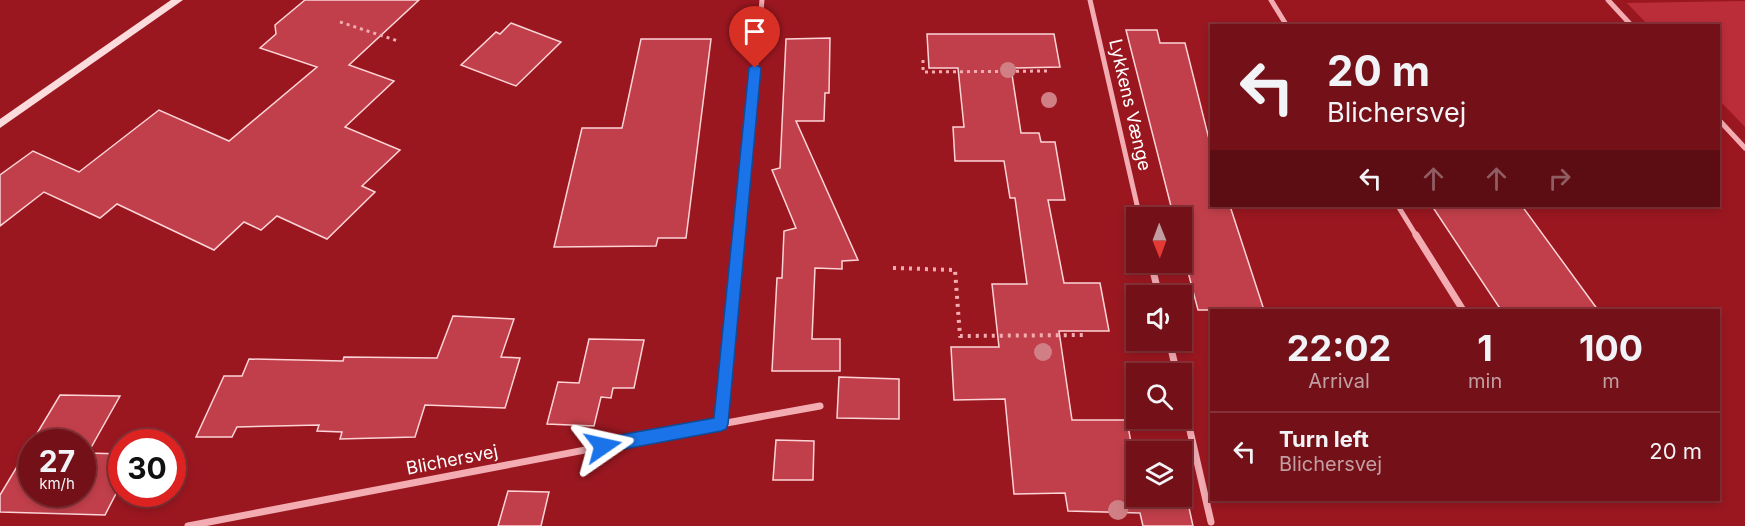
<!DOCTYPE html>
<html lang="en">
<head>
<meta charset="utf-8">
<style>
	body { margin:0; font-family:Inter,sans-serif; background:#7c1f25; color:#f1f3f6; height:100vh; display:flex; flex-direction:column; font-size:22px; white-space:nowrap }
	* { box-sizing:border-box; margin:0 }
	p { font-size:20px; color:#c29da2 }
	.icon { flex:none; width:33px; height:33px; fill:none; stroke:currentColor; stroke-width:2; stroke-linecap:round; stroke-linejoin:round }
	.map { position:relative; flex:1; overflow:hidden }
	.drawer { position:absolute; left:1210px; top:309px; width:510px; height:192px; display:flex; flex-direction:column; background:#741118; border-radius:0px; box-shadow:0 3px 9px #0003,0 0 0 2px #863137 }
	.drawer>* { flex:none }
	.banner { position:absolute; left:1210px; top:24px; width:510px; height:183px; border-radius:0px; box-shadow:0 3px 9px #0003,0 0 0 2px #863137; background:#741118; color:#f1f3f6; overflow:hidden }
	.needle { width:39px; rotate:179deg }
	.buttons { position:absolute; left:1126px; top:207px; display:grid; gap:12px }
	.buttons a { display:grid; place-items:center; width:66px; height:66px; border-radius:0px; background:#741118; box-shadow:0 3px 9px #0003,0 0 0 2px #863137; font-size:30px }
	.speed { position:absolute; left:18px; top:429px; display:flex; gap:12px; font-size:30px; font-weight:700; text-align:center }
	.speed>* { display:grid; place-content:center; width:78px; height:78px; border-radius:50%; background:#741118; box-shadow:0 3px 9px #0003,0 0 0 2px #863137; line-height:1 }
	.speed small { font-size:15px; font-weight:400 }
	.speed .limit { border:9px solid #d22; background:#fff; color:#111 }
	.pin { position:absolute; display:grid; place-items:center; width:51px; height:51px; color:#fff; margin:-62px -26px; border-radius:50% 50% 50% 0; rotate:-45deg; box-shadow:0 0 6px #0007 }
	.pin .icon { rotate:45deg }
	.me { position:absolute; width:66px; margin:-33px; rotate:79deg; stroke-linejoin:round; filter:drop-shadow(0 0 4px #0008) }
	.turn { display:flex; align-items:center; gap:21px; height:126px; padding:0 18px; font-size:27px }
	.turn .icon { width:78px; height:78px; stroke-width:2.5 }
	.turn b { display:block; font-size:42px; line-height:51px }
	.lanes { display:flex; align-items:center; height:57px; padding:0 18px; background:#0003; justify-content:center; gap:30px; direction:ltr }
	.lanes .off { opacity:.35 }
	.eta { display:flex; justify-content:space-evenly; align-items:center; height:102px; text-align:center }
	.eta b { font-size:36px; font-weight:700; line-height:42px }
	ul { padding:0; list-style:none }
	li { display:flex; align-items:center; gap:18px; height:78px; padding:0 18px; border-top:2px solid #863137 }
	li div { flex:1 }
	li b { display:block; font-size:22px }
	li em { font-style:normal }
	.map>svg:first-child { display:block }
	.green { fill:#ba2d39 }
	.building { fill:#c13f4a; stroke:#fcd4d7; stroke-width:1.5; fill-rule:evenodd }
	.lines { fill:none; stroke-linecap:round; stroke-linejoin:round }
	.path-far1 { stroke:#f2acb2; stroke-width:3; stroke-dasharray:3 4; stroke-linecap:butt }
	.path { stroke:#f2acb2; stroke-width:4; stroke-dasharray:3 5; stroke-linecap:butt }
	.street-far1 { stroke:#f2acb2; stroke-width:5 }
	.street { stroke:#f2acb2; stroke-width:7 }
	.secondary { fill:#fcdbdd; fill-rule:evenodd }
	.tree { fill:#d07f85 }
	.route { fill:#1a73e8; stroke:#114b97; stroke-width:1.5 }
	.labels { text-anchor:middle; stroke-width:4.5; stroke-linejoin:round; paint-order:stroke }
	.street-label { font-size:18px; fill:#fff; stroke:#9a1720 }
</style>
</head>
<body>
<div class="map">
<svg width="1745" height="526" viewBox="0 0 1745 526">
	<rect width="100%" height="100%" fill="#9a1720"/>
	<path class="green" d="M1745 1V127L1719 100V26L1648 25 1627 3Z"/>
	<g class="building">
		<path d="M305 0H419L349 65 394 81 345 127 400 150 362 186 375 192 327 239 277 216 261 230 244 222 214 250 117 204 100 218 44 192 0 226V175L33 151 79 172 159 110 229 141 317 67 260 48 276 34 275 25Z"/>
		<path d="M511 23 561 42 516 86 461 65 496 32 500 34Z"/>
		<path d="M1126 30H1157L1160 43H1185L1212 151V206H1230L1264 310H1198L1182 249V218H1174Z"/>
		<path d="M927 34H1054L1060 67 1011 68 1021 133H1039L1041 142H1055L1065 200H1048L1064 283H1100L1109 331H1059L1072 420H1127L1137 477V496H1182L1186 494 1193 526H1143L1140 513 1068 511 1065 493 1014 494 1005 399 954 400 951 347H999L992 284H1027L1015 198H1010L1004 161H955L953 127H964L958 68H929Z"/>
		<path d="M830 38 829 93H825L824 121H796L858 260 842 261V269L815 268 812 339H840V371H772L777 278H782L784 231 796 228 772 170 780 168 786 39Z"/>
		<path d="M641 39H711L686 238H658L656 246 554 247 582 128H622Z"/>
		<path d="M1432 206H1522L1598 310H1501Z"/>
		<path d="M453 316 514 319 501 357 520 358 505 408 425 405 415 437 340 439 342 432 317 431 319 425 237 427 232 437H196L224 376H242L249 359 343 361 344 357 437 358Z"/>
		<path d="M589 339 644 340 634 388H613L611 398 601 397 594 426 547 424 558 382 579 383Z"/>
		<path d="M839 377 899 379V419L837 418Z"/>
		<path d="M60 395 120 396 88 453 122 454V482L105 515 0 512V495ZM32 442H82V494H32Z"/>
		<path d="M776 440 814 441 813 480H773Z"/>
		<path d="M508 491 549 492 541 526H498Z"/>
	</g>
	<g class="lines">
		<g class="path-far1">
			<path d="M340 22 398 41"/>
			<path d="M923 60V72L1048 71"/>
		</g>
		<path class="path" d="M893 268 955 270 960 336 1087 335"/>
		<g class="street-far1">
			<path d="M1090 0 1140 218"/>
			<path d="M1271 0 1287 26"/>
			<path d="M1608 0 1632 26"/>
			<path d="M1719 120 1745 148"/>
			<path d="M1398 206 1417 237"/>
			<path d="M739 237 762 0"/>
		</g>
		<g class="street">
			<path d="M1416 235 1463 310"/>
			<path d="M1151 262 1159 296"/>
			<path d="M1169 340 1177 374"/>
			<path d="M1182 396 1211 522"/>
			<path d="M721 424 820 406"/>
			<path d="M188 526 721 424 739 235"/>
		</g>
		<path class="secondary" d="M171 0H183L0 128V119Z"/>
	</g>
	<g class="tree">
		<circle cx="1008" cy="70" r="8"/>
		<circle cx="1049" cy="100" r="8"/>
		<circle cx="1043" cy="352" r="9"/>
		<circle cx="1118" cy="510" r="10"/>
	</g>
	<path class="route" d="M755 64 761 68 728 424 726 429 721 431 603 453 597 451 595 446 597 440 603 438 714 418 749 68Z"/>
	<g class="labels">
		<g class="street-label">
			<text transform="translate(1130 105) rotate(77)" y="6">Lykkens Vænge</text>
			<text transform="translate(452 460) rotate(-11)" y="6">Blichersvej</text>
		</g>
	</g>
</svg>
<div class="buttons">
<a><svg class="needle" viewBox="-14 -14 28 28"><path d="M0-13l5 13h-10z" fill="#e53935"/><path d="M0 13l5-13h-10z" fill="#c29da2"/></svg></a>
<a><svg class="icon" aria-label="sound" viewBox="0 0 24 24"><path d="M4 9h4l5-4v14l-5-4H4zM17 9q2 3 0 6"/></svg></a>
<a><svg class="icon" aria-label="search" viewBox="0 0 24 24"><circle cx="10" cy="10" r="6"/><path d="M15 15l6 6"/></svg></a>
<a><svg class="icon" aria-label="layers" viewBox="0 0 24 24"><path d="M12 4l9 5-9 5-9-5zM3 14l9 5 9-5"/></svg></a>
</div>
<div class="speed"><div>27<small>km/h</small></div><div class="limit">30</div></div>
<div class="pin" style="left:755px;top:68px;background:#d93025"><svg class="icon" aria-label="arrive" viewBox="0 0 24 24"><path d="M6 21V4h12l-3 4 3 4H6"/></svg></div>
<svg class="me" style="left:603px;top:446px" viewBox="-20 -20 40 40"><path d="M0-17L14 15 0 8-14 15z" fill="#1a73e8" stroke="#fff" stroke-width="4"/></svg>
<div class="banner">
<div class="turn"><svg class="icon" aria-label="left" viewBox="0 0 24 24"><path d="M17 20v-9H6M10 6l-5 5 5 5"/></svg><div><b>20 m</b>Blichersvej</div></div>
<div class="lanes"><svg class="icon" aria-label="left" viewBox="0 0 24 24"><path d="M17 20v-9H6M10 6l-5 5 5 5"/></svg><svg class="icon off" aria-label="ahead" viewBox="0 0 24 24"><path d="M12 20V5M6 11l6-6 6 6"/></svg><svg class="icon off" aria-label="ahead" viewBox="0 0 24 24"><path d="M12 20V5M6 11l6-6 6 6"/></svg><svg class="icon off" aria-label="right" viewBox="0 0 24 24"><path d="M7 20v-9h11M14 6l5 5-5 5"/></svg></div>
</div>
<section class="drawer">
<div class="eta">
<div><b>22:02</b><p>Arrival</p></div>
<div><b>1</b><p>min</p></div>
<div><b>100</b><p>m</p></div>
</div>
<ul>
<li><svg class="icon" aria-label="left" viewBox="0 0 24 24"><path d="M17 20v-9H6M10 6l-5 5 5 5"/></svg><div><b>Turn left</b><p>Blichersvej</p></div><em>20 m</em></li>
</ul>
</section>
</div>
</body>
</html>
